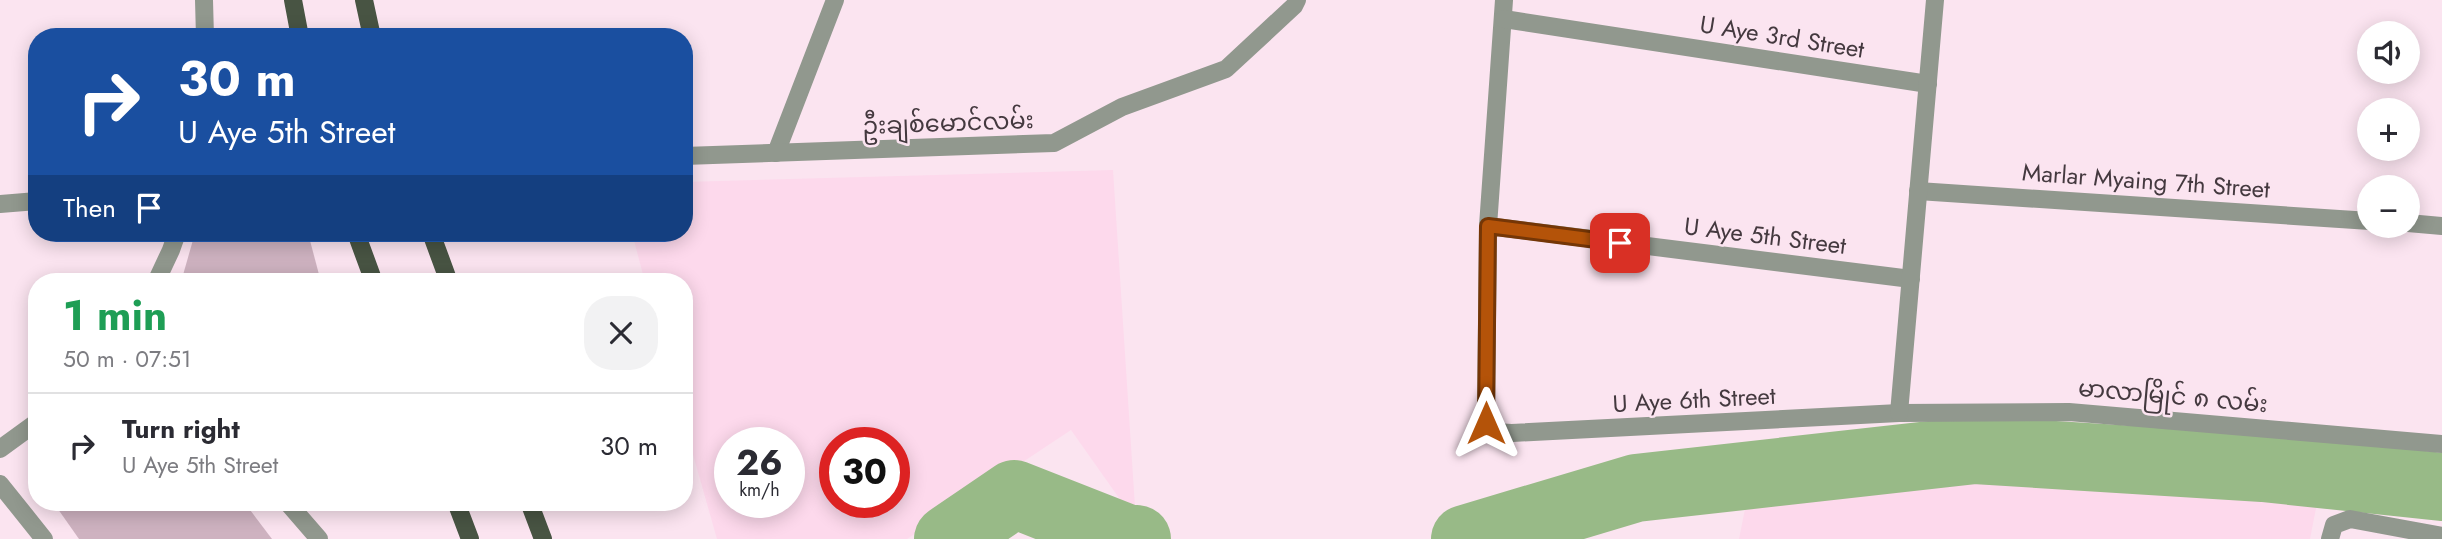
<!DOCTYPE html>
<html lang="en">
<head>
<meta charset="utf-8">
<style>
	body { margin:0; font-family:Jost,"Noto Sans Myanmar",sans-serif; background:#f2f2f3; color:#2b2b33; height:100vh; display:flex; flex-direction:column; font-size:26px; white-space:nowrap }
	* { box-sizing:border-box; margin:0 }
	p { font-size:23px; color:#7c7c81 }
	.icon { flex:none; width:38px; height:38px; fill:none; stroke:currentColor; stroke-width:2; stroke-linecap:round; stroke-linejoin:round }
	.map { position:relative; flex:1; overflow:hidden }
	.drawer { position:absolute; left:28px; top:273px; width:665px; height:238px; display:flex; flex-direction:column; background:#fff; border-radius:28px; box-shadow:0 4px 18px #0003 }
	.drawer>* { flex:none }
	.top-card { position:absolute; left:28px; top:28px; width:665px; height:214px; border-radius:28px; box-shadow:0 4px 18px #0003; background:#1a4fa0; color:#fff; overflow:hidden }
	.controls { position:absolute; left:2357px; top:21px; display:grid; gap:14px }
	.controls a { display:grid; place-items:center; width:63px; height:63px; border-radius:50%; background:#fff; box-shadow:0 4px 18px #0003; font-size:35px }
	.speed { position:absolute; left:714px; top:427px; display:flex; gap:14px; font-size:35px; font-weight:700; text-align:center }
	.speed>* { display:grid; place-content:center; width:91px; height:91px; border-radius:50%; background:#fff; box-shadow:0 4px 18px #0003; line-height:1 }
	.speed small { font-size:18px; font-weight:400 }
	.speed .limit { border:10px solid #d22; background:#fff; color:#111 }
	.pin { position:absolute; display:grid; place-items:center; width:60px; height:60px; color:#fff; margin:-30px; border-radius:14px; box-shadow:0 4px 10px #0006 }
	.me { position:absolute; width:77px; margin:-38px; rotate:0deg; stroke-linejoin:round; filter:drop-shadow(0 0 5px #0008) }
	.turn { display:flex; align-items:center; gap:24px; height:147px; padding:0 35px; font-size:32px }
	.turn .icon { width:91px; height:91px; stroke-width:2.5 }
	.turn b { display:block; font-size:49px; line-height:60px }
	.then { display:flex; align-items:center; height:66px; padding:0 35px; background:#0003; gap:14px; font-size:26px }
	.round { display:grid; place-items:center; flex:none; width:74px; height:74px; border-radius:28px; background:#f2f2f3 }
	.headline { display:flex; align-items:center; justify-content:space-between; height:119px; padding:0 35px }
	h1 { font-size:42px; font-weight:700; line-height:52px; color:#1e9e55 }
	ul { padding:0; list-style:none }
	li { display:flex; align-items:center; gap:21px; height:105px; padding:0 35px; border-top:2px solid #e1e1e2 }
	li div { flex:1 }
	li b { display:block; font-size:26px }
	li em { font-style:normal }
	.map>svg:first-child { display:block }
	.built { fill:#fdd9ec; fill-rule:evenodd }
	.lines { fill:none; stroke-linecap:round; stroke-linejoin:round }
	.river { stroke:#98ba87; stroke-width:68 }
	.building { fill:#ceb2c0 }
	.minor { stroke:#91988e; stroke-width:18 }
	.major { stroke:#485443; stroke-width:18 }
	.route-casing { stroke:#753606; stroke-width:18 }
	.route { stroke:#b45309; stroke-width:12 }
	.labels { text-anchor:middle; stroke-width:5; stroke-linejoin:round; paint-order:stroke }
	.street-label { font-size:24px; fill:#44393f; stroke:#fbe4f0 }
</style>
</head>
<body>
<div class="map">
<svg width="2442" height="539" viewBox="0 0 2442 539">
	<rect width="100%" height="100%" fill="#fbe4f0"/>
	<g class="built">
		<path d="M1113 170 1136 522 1071 430 907 539H717L684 423V282H645L632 233H684V182ZM730 443H789V502H730ZM835 443H894V502H835Z"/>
		<path d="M1965 474 2319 493 2310 539H1739L1747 499Z"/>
	</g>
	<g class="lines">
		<g class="river">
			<path d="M948 539 1014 494 1126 538 1137 539"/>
			<path d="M1465 539 1636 488 1975 450 2263 468 2442 487"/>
		</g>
	</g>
	<g class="building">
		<path d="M195 233H308L321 282H181Z"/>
		<path d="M53 502H244L272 539H79Z"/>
	</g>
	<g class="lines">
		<g class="minor">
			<path d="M204 0 205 37"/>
			<path d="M1504 0 1488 226 1486 414C1487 430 1498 433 1512 433L1899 413 2069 412 2442 444"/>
			<path d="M1504 19 1928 84"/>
			<path d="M776 153 835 0"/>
			<path d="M684 156 1054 143 1122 107 1226 69 1294 6 1297 0"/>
			<path d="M1918 191 2370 221"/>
			<path d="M0 204 37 201"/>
			<path d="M2408 223 2442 226"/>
			<path d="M1488 226 1911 279"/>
			<path d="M156 282 171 250 177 233"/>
			<path d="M1899 413 1935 0"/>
			<path d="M0 449 37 422"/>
			<path d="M0 484 44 539"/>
			<path d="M287 502 319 539"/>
			<path d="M2330 539 2334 525 2350 519 2442 536"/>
		</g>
		<g class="major">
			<path d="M293 0 300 37"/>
			<path d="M364 0 372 37"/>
			<path d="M356 233 374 282"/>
			<path d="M431 233 449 282"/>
			<path d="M456 502 470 539"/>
			<path d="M529 502 543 539"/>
		</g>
	</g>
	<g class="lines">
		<g class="route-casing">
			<path id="route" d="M1486 423 1488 226 1620 243"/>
		</g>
		<use href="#route" class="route"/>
	</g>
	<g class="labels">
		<g class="street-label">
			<text transform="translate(1782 37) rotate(9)" y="8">U Aye 3rd Street</text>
			<text transform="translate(948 123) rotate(-2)" y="8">ဦးချစ်မောင်လမ်း</text>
			<text transform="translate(2146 181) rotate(4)" y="8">Marlar Myaing 7th Street</text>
			<text transform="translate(1765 236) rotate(7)" y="8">U Aye 5th Street</text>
			<text transform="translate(2173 396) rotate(5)" y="8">မာလာမြိုင် ၈ လမ်း</text>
			<text transform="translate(1694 400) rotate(-3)" y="8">U Aye 6th Street</text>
		</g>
	</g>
</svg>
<div class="controls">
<a><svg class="icon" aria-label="sound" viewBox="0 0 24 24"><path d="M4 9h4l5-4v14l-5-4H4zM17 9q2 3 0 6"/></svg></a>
<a>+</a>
<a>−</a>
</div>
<div class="speed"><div>26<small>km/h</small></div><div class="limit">30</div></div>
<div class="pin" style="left:1620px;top:243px;background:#d93025"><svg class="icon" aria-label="arrive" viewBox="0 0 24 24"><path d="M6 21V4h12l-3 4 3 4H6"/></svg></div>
<svg class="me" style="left:1486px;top:423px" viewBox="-20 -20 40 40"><path d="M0-17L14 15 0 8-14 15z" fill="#b45309" stroke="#fff" stroke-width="4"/></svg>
<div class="top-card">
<div class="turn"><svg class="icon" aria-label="right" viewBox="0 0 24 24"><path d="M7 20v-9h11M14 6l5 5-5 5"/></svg><div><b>30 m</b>U Aye 5th Street</div></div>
<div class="then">Then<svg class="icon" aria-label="arrive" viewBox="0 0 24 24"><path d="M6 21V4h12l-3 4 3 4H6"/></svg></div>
</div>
<section class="drawer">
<div class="headline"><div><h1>1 min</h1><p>50 m · 07:51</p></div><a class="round"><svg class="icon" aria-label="close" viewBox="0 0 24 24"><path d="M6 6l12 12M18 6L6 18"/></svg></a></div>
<ul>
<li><svg class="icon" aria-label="right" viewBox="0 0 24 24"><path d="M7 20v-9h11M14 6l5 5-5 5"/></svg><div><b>Turn right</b><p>U Aye 5th Street</p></div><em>30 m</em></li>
</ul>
</section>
</div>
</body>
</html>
